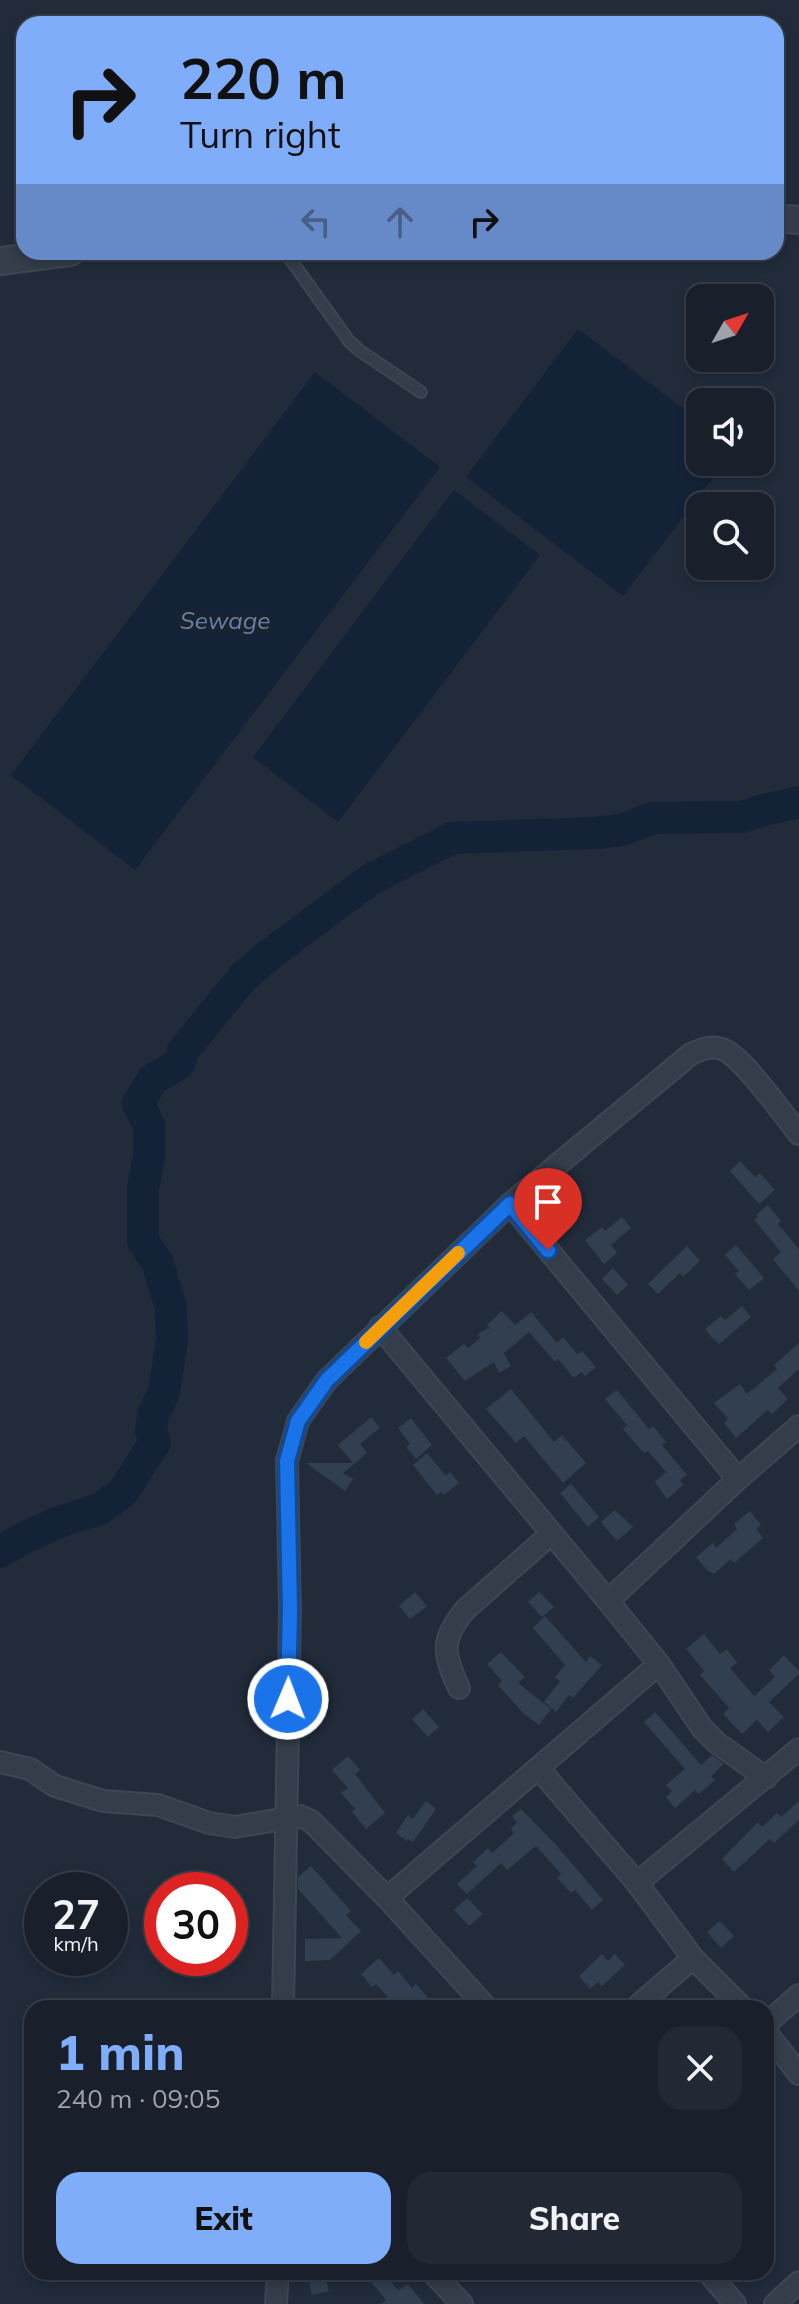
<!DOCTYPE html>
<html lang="en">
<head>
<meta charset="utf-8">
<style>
	body { margin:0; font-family:Mulish,sans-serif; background:#222834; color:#f1f3f6; height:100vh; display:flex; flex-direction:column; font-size:30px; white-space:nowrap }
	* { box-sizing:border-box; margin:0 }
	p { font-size:26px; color:#9fa3a9 }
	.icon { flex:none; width:44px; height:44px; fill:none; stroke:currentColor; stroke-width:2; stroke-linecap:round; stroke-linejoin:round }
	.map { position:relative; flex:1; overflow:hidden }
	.side { position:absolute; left:24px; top:2000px; width:750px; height:280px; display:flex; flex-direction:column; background:#19202c; border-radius:24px; box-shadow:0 4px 12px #0003,0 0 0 2px #373e48 }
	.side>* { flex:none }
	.banner { position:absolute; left:16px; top:16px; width:768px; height:244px; border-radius:24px; box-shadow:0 4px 12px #0003,0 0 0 2px #373e48; background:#80adfa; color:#111; overflow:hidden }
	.needle { width:52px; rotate:51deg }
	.tools { position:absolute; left:686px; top:284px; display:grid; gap:16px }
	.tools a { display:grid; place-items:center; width:88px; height:88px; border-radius:16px; background:#19202c; box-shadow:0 4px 12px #0003,0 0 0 2px #373e48; font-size:40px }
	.speed { position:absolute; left:24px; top:1872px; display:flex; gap:16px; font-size:40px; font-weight:700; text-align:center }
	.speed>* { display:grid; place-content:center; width:104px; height:104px; border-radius:50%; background:#19202c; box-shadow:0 4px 12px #0003,0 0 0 2px #373e48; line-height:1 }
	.speed small { font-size:20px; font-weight:400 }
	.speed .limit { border:12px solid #d22; background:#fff; color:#111 }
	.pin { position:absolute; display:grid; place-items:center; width:68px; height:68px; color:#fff; margin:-82px -34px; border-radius:50% 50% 50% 0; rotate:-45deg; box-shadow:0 0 8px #0007 }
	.pin .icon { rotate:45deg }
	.me { position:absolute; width:88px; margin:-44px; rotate:1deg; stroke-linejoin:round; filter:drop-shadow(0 0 6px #0008) }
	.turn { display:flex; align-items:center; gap:28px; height:168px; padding:0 32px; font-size:36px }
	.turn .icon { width:104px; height:104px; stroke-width:2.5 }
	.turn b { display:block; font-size:56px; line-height:68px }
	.lanes { display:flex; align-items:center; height:76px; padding:0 32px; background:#0003; justify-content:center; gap:40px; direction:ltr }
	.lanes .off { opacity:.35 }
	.round { display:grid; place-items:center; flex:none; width:84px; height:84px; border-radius:24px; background:#222834 }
	.overview { display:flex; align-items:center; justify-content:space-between; height:136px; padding:0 32px }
	h1 { font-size:48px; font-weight:800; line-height:60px; color:#80adfa }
	.cta { display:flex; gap:16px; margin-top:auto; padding:16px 32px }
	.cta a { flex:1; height:92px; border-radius:24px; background:#80adfa; color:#111; font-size:32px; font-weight:800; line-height:92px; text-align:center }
	.cta a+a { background:#222834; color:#f1f3f6 }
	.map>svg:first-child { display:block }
	.water { fill:#142237 }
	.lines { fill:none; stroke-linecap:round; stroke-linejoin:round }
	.river { stroke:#142237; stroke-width:32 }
	.building { fill:#323f50 }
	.service-casing { stroke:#3e4653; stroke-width:14 }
	.minor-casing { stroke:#3e4653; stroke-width:24 }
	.tertiary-casing { stroke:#3e4653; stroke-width:30 }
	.service { stroke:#343d4a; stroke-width:10 }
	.minor { stroke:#343d4a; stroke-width:20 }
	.tertiary { stroke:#343d4a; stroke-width:26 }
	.route-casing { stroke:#114b97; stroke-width:20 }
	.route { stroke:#1a73e8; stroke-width:14 }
	.slow { stroke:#f59e0b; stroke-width:14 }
	.labels { text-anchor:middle; stroke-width:8; stroke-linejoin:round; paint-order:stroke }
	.water-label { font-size:24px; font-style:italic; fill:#6781a6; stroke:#1a222e }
</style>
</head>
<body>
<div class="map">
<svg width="799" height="2304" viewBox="0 0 799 2304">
	<rect width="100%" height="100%" fill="#212b3a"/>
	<g class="water">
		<path d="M578 329 700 421V462H725L623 596 466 477Z"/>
		<path d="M315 372 440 467 135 870 11 775Z"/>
		<path d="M454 490 540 555 338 822 253 757Z"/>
	</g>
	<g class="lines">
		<path class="river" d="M0 1552 24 1538 59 1522 100 1509 123 1492 155 1442 151 1431 153 1415 164 1392 172 1340 171 1307 157 1262 143 1241V1188L149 1156V1125L138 1103 153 1079 179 1064 183 1051 244 976 269 955 371 879 452 838 596 833 622 830 653 818 743 817 759 811 799 802"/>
	</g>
	<g class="building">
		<path d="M740 1161 755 1177 760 1173 775 1190 759 1204 730 1171Z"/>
		<path d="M768 1205 781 1221 778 1224 799 1249V1291L773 1259 781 1252 754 1220 758 1217 756 1215Z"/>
		<path d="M622 1217 631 1228 611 1245 617 1253 604 1264 585 1240 602 1227 605 1231Z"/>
		<path d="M736 1245 764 1278 749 1290 735 1274 739 1271 725 1255Z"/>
		<path d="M687 1246 700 1261 683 1277 680 1273 658 1294 648 1284Z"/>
		<path d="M613 1268 628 1285 617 1295 602 1279Z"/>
		<path d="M742 1306 751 1317 719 1344 714 1340 705 1329 721 1316 725 1320Z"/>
		<path d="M502 1311 515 1325 531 1312 557 1343 563 1337 577 1354 582 1351 596 1367 585 1376 581 1372 574 1378 558 1359 555 1362 529 1332 504 1353 511 1366 499 1373 494 1362 465 1381 446 1358 464 1344 468 1348 480 1338 478 1334 488 1328 491 1329 487 1325Z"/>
		<path d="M799 1343V1369L778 1388 788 1399 772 1414 768 1410 736 1438 724 1423 728 1419 714 1403 740 1384 747 1394 777 1369 774 1365Z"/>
		<path d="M511 1389 554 1442 562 1435 586 1463 563 1483 524 1436 516 1443 486 1409Z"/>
		<path d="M617 1390 649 1429 653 1426 666 1442 662 1445 687 1475 680 1480 683 1485 667 1499 655 1482 666 1472 648 1451 644 1453 623 1429 627 1425 605 1399Z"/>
		<path d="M371 1417 380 1428 360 1444 367 1453 343 1473 353 1479 345 1491 306 1463H353L338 1445Z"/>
		<path d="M411 1418 432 1445 416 1459 406 1447 410 1444 398 1428Z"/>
		<path d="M427 1453 446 1476 450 1472 459 1483 444 1495 441 1492 437 1495 413 1465Z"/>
		<path d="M571 1484 599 1517 588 1527 560 1493Z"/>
		<path d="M615 1510 633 1527 617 1541 601 1522Z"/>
		<path d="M750 1511 761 1525 756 1529 763 1538 734 1563 731 1559 714 1574 708 1571 696 1557 713 1543 716 1548 737 1529 734 1524Z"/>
		<path d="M415 1592 427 1606 410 1619 399 1606Z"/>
		<path d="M539 1592 554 1607 542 1617 528 1602Z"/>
		<path d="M545 1616 586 1662 590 1656 602 1665 573 1698 569 1695 556 1712 544 1702 560 1681 555 1677 565 1665 533 1628Z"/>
		<path d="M704 1634 720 1654 727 1649 737 1663 730 1668 754 1696 775 1677 769 1670 784 1655 799 1671V1674L769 1702 784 1717 768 1732 757 1720 742 1734 723 1714 729 1708 700 1675 704 1671 686 1649Z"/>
		<path d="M501 1652 525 1677 518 1683 551 1709 539 1725 524 1714 498 1685 502 1681 487 1664Z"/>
		<path d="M423 1709 439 1727 428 1737 412 1719Z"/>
		<path d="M655 1712 701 1765 712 1755 724 1764 711 1776 715 1780 699 1794 695 1790 675 1808 666 1797 672 1791 666 1785 685 1769 644 1722Z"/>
		<path d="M348 1756 360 1770 355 1774 385 1813 366 1829 352 1812 355 1809 341 1793 348 1788 332 1770Z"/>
		<path d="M426 1801 436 1809 413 1842 408 1839 407 1841 396 1833 408 1815 413 1819Z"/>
		<path d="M799 1801V1820L774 1843 770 1839 734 1872 722 1859 758 1822 762 1827 777 1813 781 1817Z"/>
		<path d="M521 1809 557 1846 603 1900 592 1910 575 1890 571 1893 557 1878 561 1874 536 1846 507 1870 501 1863 467 1894 457 1884 477 1866 473 1862 488 1848 492 1853 514 1833 511 1828 517 1823 512 1816Z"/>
		<path d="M311 1866 351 1911 346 1915 361 1931 330 1960 305 1961V1939L342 1938 298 1889V1877Z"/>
		<path d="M467 1898 483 1914 469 1926 454 1910Z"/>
		<path d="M720 1921 734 1936 721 1948 707 1932Z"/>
		<path d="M602 1954 608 1961 615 1954 625 1965 602 1986 598 1982 590 1989 579 1976Z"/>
		<path d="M379 1958 394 1975 398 1971 412 1988 416 1984 430 2000 421 2008H404L397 2000 393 2003 376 1984 372 1987 361 1974Z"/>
		<path d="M324 2272 329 2291 312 2295 308 2274Z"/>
		<path d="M384 2274 398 2290 408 2284 424 2304H381L386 2300 372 2283Z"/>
	</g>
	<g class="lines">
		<g class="service-casing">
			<path id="service" d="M285 252 349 341 360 351 421 392"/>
		</g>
		<g class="minor-casing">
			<g id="minor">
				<path d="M510 1204 738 1479"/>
				<path d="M380 1327 608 1601 659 1664 702 1728 717 1743 766 1778"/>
				<path d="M608 1601 738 1479 799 1426"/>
				<path d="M459 1688C443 1654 440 1639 466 1609L551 1534"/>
				<path d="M0 1762 30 1769 55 1786 103 1801 158 1805 209 1823 235 1827 300 1816 311 1821 387 1898 487 2008"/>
				<path d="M539 1769 637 1883 693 1958 743 2008"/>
				<path d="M637 1883 799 1749"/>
				<path d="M387 1898 659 1664"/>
				<path d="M283 2008 290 1610 287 1461 298 1421 327 1380 510 1204 691 1054C702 1049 711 1045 722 1049 743 1056 783 1115 799 1134"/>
				<path d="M635 2008 693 1958"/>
				<path d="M766 2024 799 1995"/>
				<path d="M766 2032 799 2074"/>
				<path d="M432 2272 462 2304"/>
				<path d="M708 2272 735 2304"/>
				<path d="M276 2304 278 2272"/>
				<path d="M775 2304 799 2282"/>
			</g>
		</g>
		<g class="tertiary-casing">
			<g id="tertiary">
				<path d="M776 218 799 220"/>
				<path d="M0 261 70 252"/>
			</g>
		</g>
		<use href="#service" class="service"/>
		<use href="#minor" class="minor"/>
		<use href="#tertiary" class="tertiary"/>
	</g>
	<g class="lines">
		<g class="route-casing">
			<path id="route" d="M288 1699 290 1610 287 1461 298 1421 327 1380 510 1204 548 1250"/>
		</g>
		<use href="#route" class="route"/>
		<path class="slow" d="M366 1342 458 1253"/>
	</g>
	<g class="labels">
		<g class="water-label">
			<text x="225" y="629">Sewage</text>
		</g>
	</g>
</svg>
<div class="tools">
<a><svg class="needle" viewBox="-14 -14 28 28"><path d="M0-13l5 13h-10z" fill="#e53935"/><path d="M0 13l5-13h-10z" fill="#9fa3a9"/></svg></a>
<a><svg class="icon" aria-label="sound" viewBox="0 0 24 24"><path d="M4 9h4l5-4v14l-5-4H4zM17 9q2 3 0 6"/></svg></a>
<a><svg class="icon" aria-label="search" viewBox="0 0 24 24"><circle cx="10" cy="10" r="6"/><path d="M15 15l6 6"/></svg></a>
</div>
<div class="speed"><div>27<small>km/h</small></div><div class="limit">30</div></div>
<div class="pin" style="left:548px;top:1250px;background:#d93025"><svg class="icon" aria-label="arrive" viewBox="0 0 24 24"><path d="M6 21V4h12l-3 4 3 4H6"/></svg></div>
<svg class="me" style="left:288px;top:1699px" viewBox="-20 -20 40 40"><circle r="17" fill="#1a73e8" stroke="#fff" stroke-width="3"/><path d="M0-11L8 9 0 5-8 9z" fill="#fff"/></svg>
<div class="banner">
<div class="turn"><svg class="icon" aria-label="right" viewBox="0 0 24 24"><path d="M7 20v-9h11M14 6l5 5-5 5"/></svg><div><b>220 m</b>Turn right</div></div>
<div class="lanes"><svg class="icon off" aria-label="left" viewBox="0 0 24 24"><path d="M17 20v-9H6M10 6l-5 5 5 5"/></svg><svg class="icon off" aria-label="ahead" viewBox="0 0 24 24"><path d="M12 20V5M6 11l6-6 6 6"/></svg><svg class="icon" aria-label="right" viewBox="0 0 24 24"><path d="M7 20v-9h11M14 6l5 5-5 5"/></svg></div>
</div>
<section class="side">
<div class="overview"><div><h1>1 min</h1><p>240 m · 09:05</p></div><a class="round"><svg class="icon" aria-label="close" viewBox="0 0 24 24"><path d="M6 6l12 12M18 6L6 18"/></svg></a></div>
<div class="cta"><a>Exit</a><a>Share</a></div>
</section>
</div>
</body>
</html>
